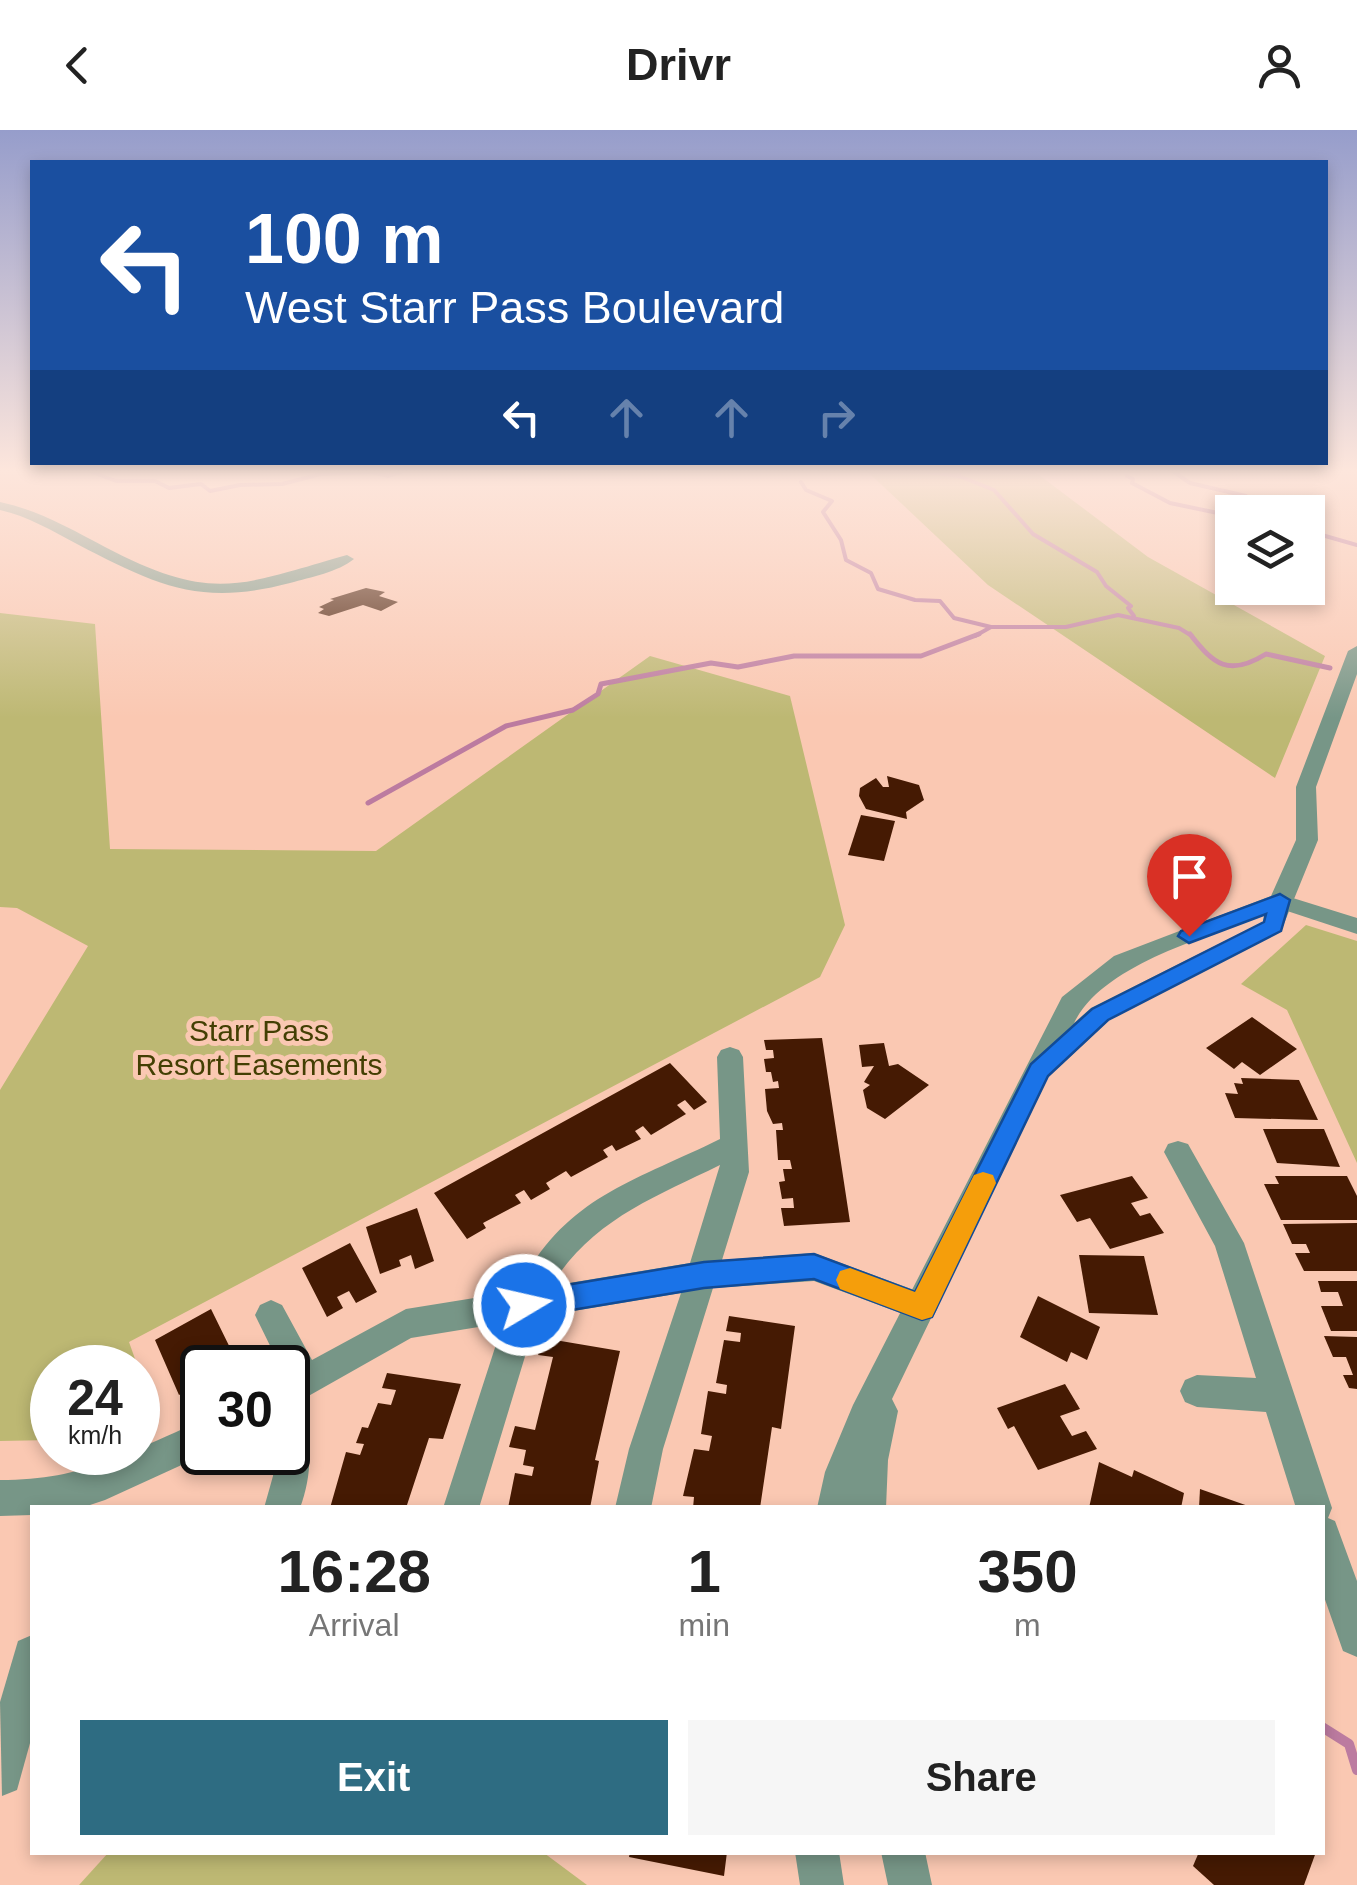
<!DOCTYPE html>
<html lang="en">
<head>
<meta charset="utf-8">
<style>
	body { margin:0; font-family:Arial,sans-serif; background:#f6f6f6; color:#222; height:100vh; display:flex; flex-direction:column; font-size:38px; white-space:nowrap }
	* { box-sizing:border-box; margin:0 }
	p { font-size:32px; color:#767676 }
	.icon { flex:none; width:55px; height:55px; fill:none; stroke:currentColor; stroke-width:2; stroke-linecap:round; stroke-linejoin:round }
	.map { position:relative; flex:1; overflow:hidden }
	.drawer { position:absolute; left:30px; top:1375px; width:1295px; height:350px; display:flex; flex-direction:column; background:#fff; border-radius:0px; box-shadow:0 5px 15px #0003 }
	.drawer>* { flex:none }
	.guide { position:absolute; left:30px; top:30px; width:1298px; height:305px; border-radius:0px; box-shadow:0 5px 15px #0003; background:#1a4fa0; color:#fff; overflow:hidden }
	.tools { position:absolute; left:1215px; top:365px; display:grid; gap:20px }
	.tools a { display:grid; place-items:center; width:110px; height:110px; border-radius:0px; background:#fff; box-shadow:0 5px 15px #0003; font-size:50px }
	.speed { position:absolute; left:30px; top:1215px; display:flex; gap:20px; font-size:50px; font-weight:700; text-align:center }
	.speed>* { display:grid; place-content:center; width:130px; height:130px; border-radius:50%; background:#fff; box-shadow:0 5px 15px #0003; line-height:1 }
	.speed small { font-size:25px; font-weight:400 }
	.speed .limit { border:5px solid #111; border-radius:15px; background:#fff; color:#111 }
	.pin { position:absolute; display:grid; place-items:center; width:85px; height:85px; color:#fff; margin:-102px -42px; border-radius:50% 50% 50% 0; rotate:-45deg; box-shadow:0 0 10px #0007 }
	.pin .icon { rotate:45deg }
	.me { position:absolute; width:110px; margin:-55px; rotate:81deg; stroke-linejoin:round; filter:drop-shadow(0 0 8px #0008) }
	.turn { display:flex; align-items:center; gap:35px; height:210px; padding:0 50px; font-size:45px }
	.turn .icon { width:130px; height:130px; stroke-width:2.5 }
	.turn b { display:block; font-size:70px; line-height:85px }
	.lanes { display:flex; align-items:center; height:95px; padding:0 50px; background:#0003; justify-content:center; gap:50px; direction:ltr }
	.lanes .off { opacity:.35 }
	.eta { display:flex; justify-content:space-evenly; align-items:center; height:170px; text-align:center }
	.eta b { font-size:60px; font-weight:700; line-height:70px }
	.primary-button { display:flex; gap:20px; margin-top:auto; padding:20px 50px }
	.primary-button a { flex:1; height:115px; border-radius:0px; background:#2e6c82; color:#fff; font-size:40px; font-weight:700; line-height:115px; text-align:center }
	.primary-button a+a { background:#f6f6f6; color:#222 }
	header { display:flex; justify-content:space-between; align-items:center; height:130px; padding:0 50px; background:#fff; font-size:45px; font-weight:700 }
	.map>svg:first-child { display:block }
	.green { fill:#bdb873 }
	.lines { fill:none; stroke-linecap:round; stroke-linejoin:round }
	.stream-far2 { stroke:#bc7ba0; stroke-width:4 }
	.stream-far1 { stroke:#bc7ba0; stroke-width:5 }
	.stream { stroke:#bc7ba0; stroke-width:10 }
	.building { fill:#451a03 }
	.minor { fill:#779687; fill-rule:evenodd }
	.tertiary { fill:#779687; fill-rule:evenodd }
	.route { fill:#1a73e8; stroke:#114b97; stroke-width:2.5 }
	.slow { fill:#f59e0b }
	.labels { text-anchor:middle; stroke-width:10; stroke-linejoin:round; paint-order:stroke }
	.park-label { font-size:30px; fill:#433f03; stroke:#fac8b2 }
</style>
</head>
<body>
<header><svg class="icon" aria-label="back" viewBox="0 0 24 24"><path d="M15 5l-7 7 7 7"/></svg>Drivr<svg class="icon" aria-label="person" viewBox="0 0 24 24"><circle cx="12" cy="8" r="4"/><path d="M4 21q1-7 8-7t8 7"/></svg></header>
<div class="map">
<svg width="1357" height="1755" viewBox="0 0 1357 1755">
	<rect width="100%" height="100%" fill="#fac8b2"/>
	<g class="green">
		<path d="M868 342H1035L1148 427 1325 526 1275 648 988 455Z"/>
		<path d="M0 483 95 494 110 719 376 721 650 526 790 566 845 795 820 847 129 1212 155 1285 138 1292V1238H52V1310L0 1311V960L88 816 17 778 0 777Z"/>
		<path d="M1306 795 1357 811V1033L1287 880 1241 854Z"/>
		<path d="M108 1723H544L587 1755H79Z"/>
	</g>
	<g class="lines">
		<g class="stream-far2">
			<path d="M92 342 116 351H155L169 358 201 354 210 361 240 355 282 354 321 344 372 342"/>
			<path d="M372 342 388 346 401 342"/>
			<path d="M928 342 959 346"/>
			<path d="M959 342V346L994 360 1033 404 1097 442 1106 456 1131 476 1128 478 1134 486"/>
			<path d="M1174 342 1190 353 1246 366 1255 380 1267 382"/>
			<path d="M1127 346 1133 349 1132 353 1170 373 1232 386"/>
			<path d="M801 352 806 360 832 371 823 382 841 410 846 430 871 443 878 459 915 470 940 471 954 488 991 497"/>
			<path d="M1308 401 1357 415"/>
			<path d="M975 506 991 497H1066L1118 485 1179 498 1192 506"/>
		</g>
		<g class="stream-far1">
			<path d="M1190 504C1214 535 1229 547 1266 524L1330 538"/>
			<path d="M368 673 506 596 573 580 598 564 601 554 711 533 738 537 794 526H921L979 504"/>
		</g>
		<path class="stream" d="M1322 1597 1349 1614 1357 1640"/>
	</g>
	<g class="building">
		<path d="M366 458 385 462 379 466 398 472 381 481 363 475 329 486 318 483 324 479 319 477 334 470 330 469Z"/>
		<path d="M887 646 919 655 924 670 906 682 907 689 866 679 859 666 860 658 876 648 883 657H889Z"/>
		<path d="M861 685 895 691 884 731 848 725Z"/>
		<path d="M1252 887 1297 919 1260 945 1242 932 1234 939 1206 918Z"/>
		<path d="M822 908 850 1092 784 1096 781 1078H794L793 1068 782 1069 779 1052 785 1051 783 1039H792L790 1030H778L776 1000H783L782 993 773 994 767 981 765 959 779 958 778 951 773 952 771 942H766L764 929 774 928 773 920H766L764 910Z"/>
		<path d="M884 913 889 936 898 934 929 955 885 989 867 978 863 960 870 955 864 952 874 936 862 937 859 915Z"/>
		<path d="M670 933 707 972 694 980 685 970 677 975 686 984 651 1005 643 996 635 1001 641 1009 616 1021 612 1015 603 1020 608 1027 571 1047 566 1041 546 1053 550 1059 531 1070 524 1060 515 1065 521 1073 483 1093 486 1098 467 1109 434 1063Z"/>
		<path d="M1241 948 1299 950 1318 990 1235 988 1225 963 1238 964 1234 953 1243 954Z"/>
		<path d="M1263 999H1324L1340 1037 1277 1033Z"/>
		<path d="M1132 1046 1148 1068 1131 1073 1140 1086 1150 1083 1164 1103 1110 1119 1090 1088 1077 1092 1060 1065Z"/>
		<path d="M1275 1046H1347L1357 1066V1090H1281L1264 1054H1279Z"/>
		<path d="M417 1078 434 1131 415 1139 411 1125 399 1130 401 1136 380 1144 366 1097Z"/>
		<path d="M1357 1093V1141H1304L1295 1123H1310L1306 1114H1292L1283 1094Z"/>
		<path d="M350 1113 377 1162 356 1173 349 1161 337 1167 343 1178 327 1187 302 1138Z"/>
		<path d="M1079 1125 1144 1126 1158 1185 1089 1183Z"/>
		<path d="M1318 1151H1357V1201H1331L1321 1176H1343L1338 1162H1321Z"/>
		<path d="M1038 1166 1100 1197 1087 1230 1071 1222 1067 1232 1020 1207Z"/>
		<path d="M211 1179 238 1234 231 1238H202L191 1245 196 1255 179 1265 155 1210Z"/>
		<path d="M729 1186 795 1196 781 1299 772 1297 760 1378H693L694 1367 683 1366 694 1319 709 1321 712 1306 701 1304 708 1261 726 1264 727 1255 716 1253 724 1210 740 1212 741 1203 726 1201Z"/>
		<path d="M1324 1206 1357 1207V1259L1349 1258 1343 1245H1353L1346 1227H1333Z"/>
		<path d="M543 1208 620 1221 595 1330 599 1331 590 1378H508L515 1343 532 1346 534 1337 523 1335 526 1320 509 1317 515 1296 535 1300 553 1227 538 1225Z"/>
		<path d="M387 1243 461 1254 443 1309 429 1308 406 1378H330L346 1322 360 1325 364 1314 356 1313 362 1297 368 1298 378 1273 391 1275 396 1260 382 1258Z"/>
		<path d="M1065 1254 1080 1279 1060 1286 1072 1306 1086 1301 1097 1319 1038 1340 1014 1296 1008 1299 997 1278Z"/>
		<path d="M1099 1332 1132 1347 1134 1340 1184 1363 1181 1378H1089Z"/>
		<path d="M1200 1359 1251 1377V1378H1199Z"/>
		<path d="M630 1722H727L724 1746 629 1727Z"/>
		<path d="M1199 1722H1316L1304 1755H1214L1193 1736Z"/>
	</g>
	<g class="lines">
		<g class="minor">
			<path d="M0 372C38 380 71 399 105 417 212 473 238 456 347 425L354 429C338 442 311 447 290 453 199 477 156 455 77 414 52 401 28 386 0 380Z"/>
			<path d="M1280 764 1357 788V804L1272 776 1269 771 1272 766Z"/>
			<path d="M730 917 739 920 743 927 749 1042 722 1130 814 1123 933 1167 938 1177 933 1187 922 1191 814 1151 713 1158 663 1319 651 1378H615L629 1319 681 1163 537 1187 479 1378H443L503 1193 411 1208 289 1277 300 1281C313 1313 312 1345 300 1378H264L273 1346 275 1322H288V1238H281L255 1185 260 1175 271 1170 282 1175 312 1230 406 1179 517 1161C564 1067 631 1053 720 1009L717 927 721 920ZM720 1035 690 1133 551 1156C592 1090 653 1068 720 1035Z"/>
			<path d="M1178 1011 1188 1014 1244 1113 1332 1378 1328 1388 1335 1391 1357 1451V1527L1343 1521 1322 1461V1378H1296L1266 1282 1197 1277 1185 1272 1180 1261 1185 1250 1197 1245 1256 1248 1215 1116 1164 1022 1168 1014Z"/>
			<path d="M202 1291V1322H210L105 1370 81 1378H32V1385L0 1386V1350C87 1350 126 1322 202 1291Z"/>
			<path d="M32 1505V1606L17 1660 2 1666 0 1572 18 1511Z"/>
		</g>
		<g class="tertiary">
			<path d="M1357 516V544L1316 657 1318 710 1281 801 1109 890 1058 938 1051 940 892 1269 898 1281 888 1330 886 1378H817L825 1342 853 1275 1062 867 1114 826 1271 766 1296 710V657L1348 521ZM1264 785 1263 792 1091 878 1074 893C1103 834 1206 808 1264 785Z"/>
			<path d="M795 1722H839L844 1755H800Z"/>
			<path d="M881 1722H925L932 1755H888Z"/>
		</g>
	</g>
	<linearGradient id="sky" x2="0" y2="1"><stop stop-color="#969dcb"/><stop offset="0.58" stop-color="#fde6dc"/><stop offset="1" stop-color="#fde6dc" stop-opacity="0"/></linearGradient>
	<rect width="1357" height="588" fill="url(#sky)"/>
	<path class="route" d="M1280 764 1290 770 1281 801 1108 890 1048 946 932 1187 922 1190 814 1149 704 1158 524 1188 514 1184 509 1175 514 1166 524 1162 704 1132 814 1124 915 1162 1031 934 1092 879 1264 792 1266 784 1189 813 1178 806 1181 801Z"/>
	<path class="slow" d="M983 1042 993 1045 996 1053 932 1187 922 1190 840 1159 836 1150 840 1141 850 1138 915 1162 974 1045Z"/>
	<g class="labels">
		<g class="park-label">
			<text x="259" y="911">Starr Pass<tspan x="259" dy="34">Resort Easements</tspan></text>
		</g>
	</g>
</svg>
<div class="tools">
<a><svg class="icon" aria-label="layers" viewBox="0 0 24 24"><path d="M12 4l9 5-9 5-9-5zM3 14l9 5 9-5"/></svg></a>
</div>
<div class="speed"><div>24<small>km/h</small></div><div class="limit">30</div></div>
<div class="pin" style="left:1189px;top:806px;background:#d93025"><svg class="icon" aria-label="arrive" viewBox="0 0 24 24"><path d="M6 21V4h12l-3 4 3 4H6"/></svg></div>
<svg class="me" style="left:524px;top:1175px" viewBox="-20 -20 40 40"><circle r="17" fill="#1a73e8" stroke="#fff" stroke-width="3"/><path d="M0-11L8 9 0 5-8 9z" fill="#fff"/></svg>
<div class="guide">
<div class="turn"><svg class="icon" aria-label="left" viewBox="0 0 24 24"><path d="M17 20v-9H6M10 6l-5 5 5 5"/></svg><div><b>100 m</b>West Starr Pass Boulevard</div></div>
<div class="lanes"><svg class="icon" aria-label="left" viewBox="0 0 24 24"><path d="M17 20v-9H6M10 6l-5 5 5 5"/></svg><svg class="icon off" aria-label="ahead" viewBox="0 0 24 24"><path d="M12 20V5M6 11l6-6 6 6"/></svg><svg class="icon off" aria-label="ahead" viewBox="0 0 24 24"><path d="M12 20V5M6 11l6-6 6 6"/></svg><svg class="icon off" aria-label="right" viewBox="0 0 24 24"><path d="M7 20v-9h11M14 6l5 5-5 5"/></svg></div>
</div>
<section class="drawer">
<div class="eta">
<div><b>16:28</b><p>Arrival</p></div>
<div><b>1</b><p>min</p></div>
<div><b>350</b><p>m</p></div>
</div>
<div class="primary-button"><a>Exit</a><a>Share</a></div>
</section>
</div>
</body>
</html>
